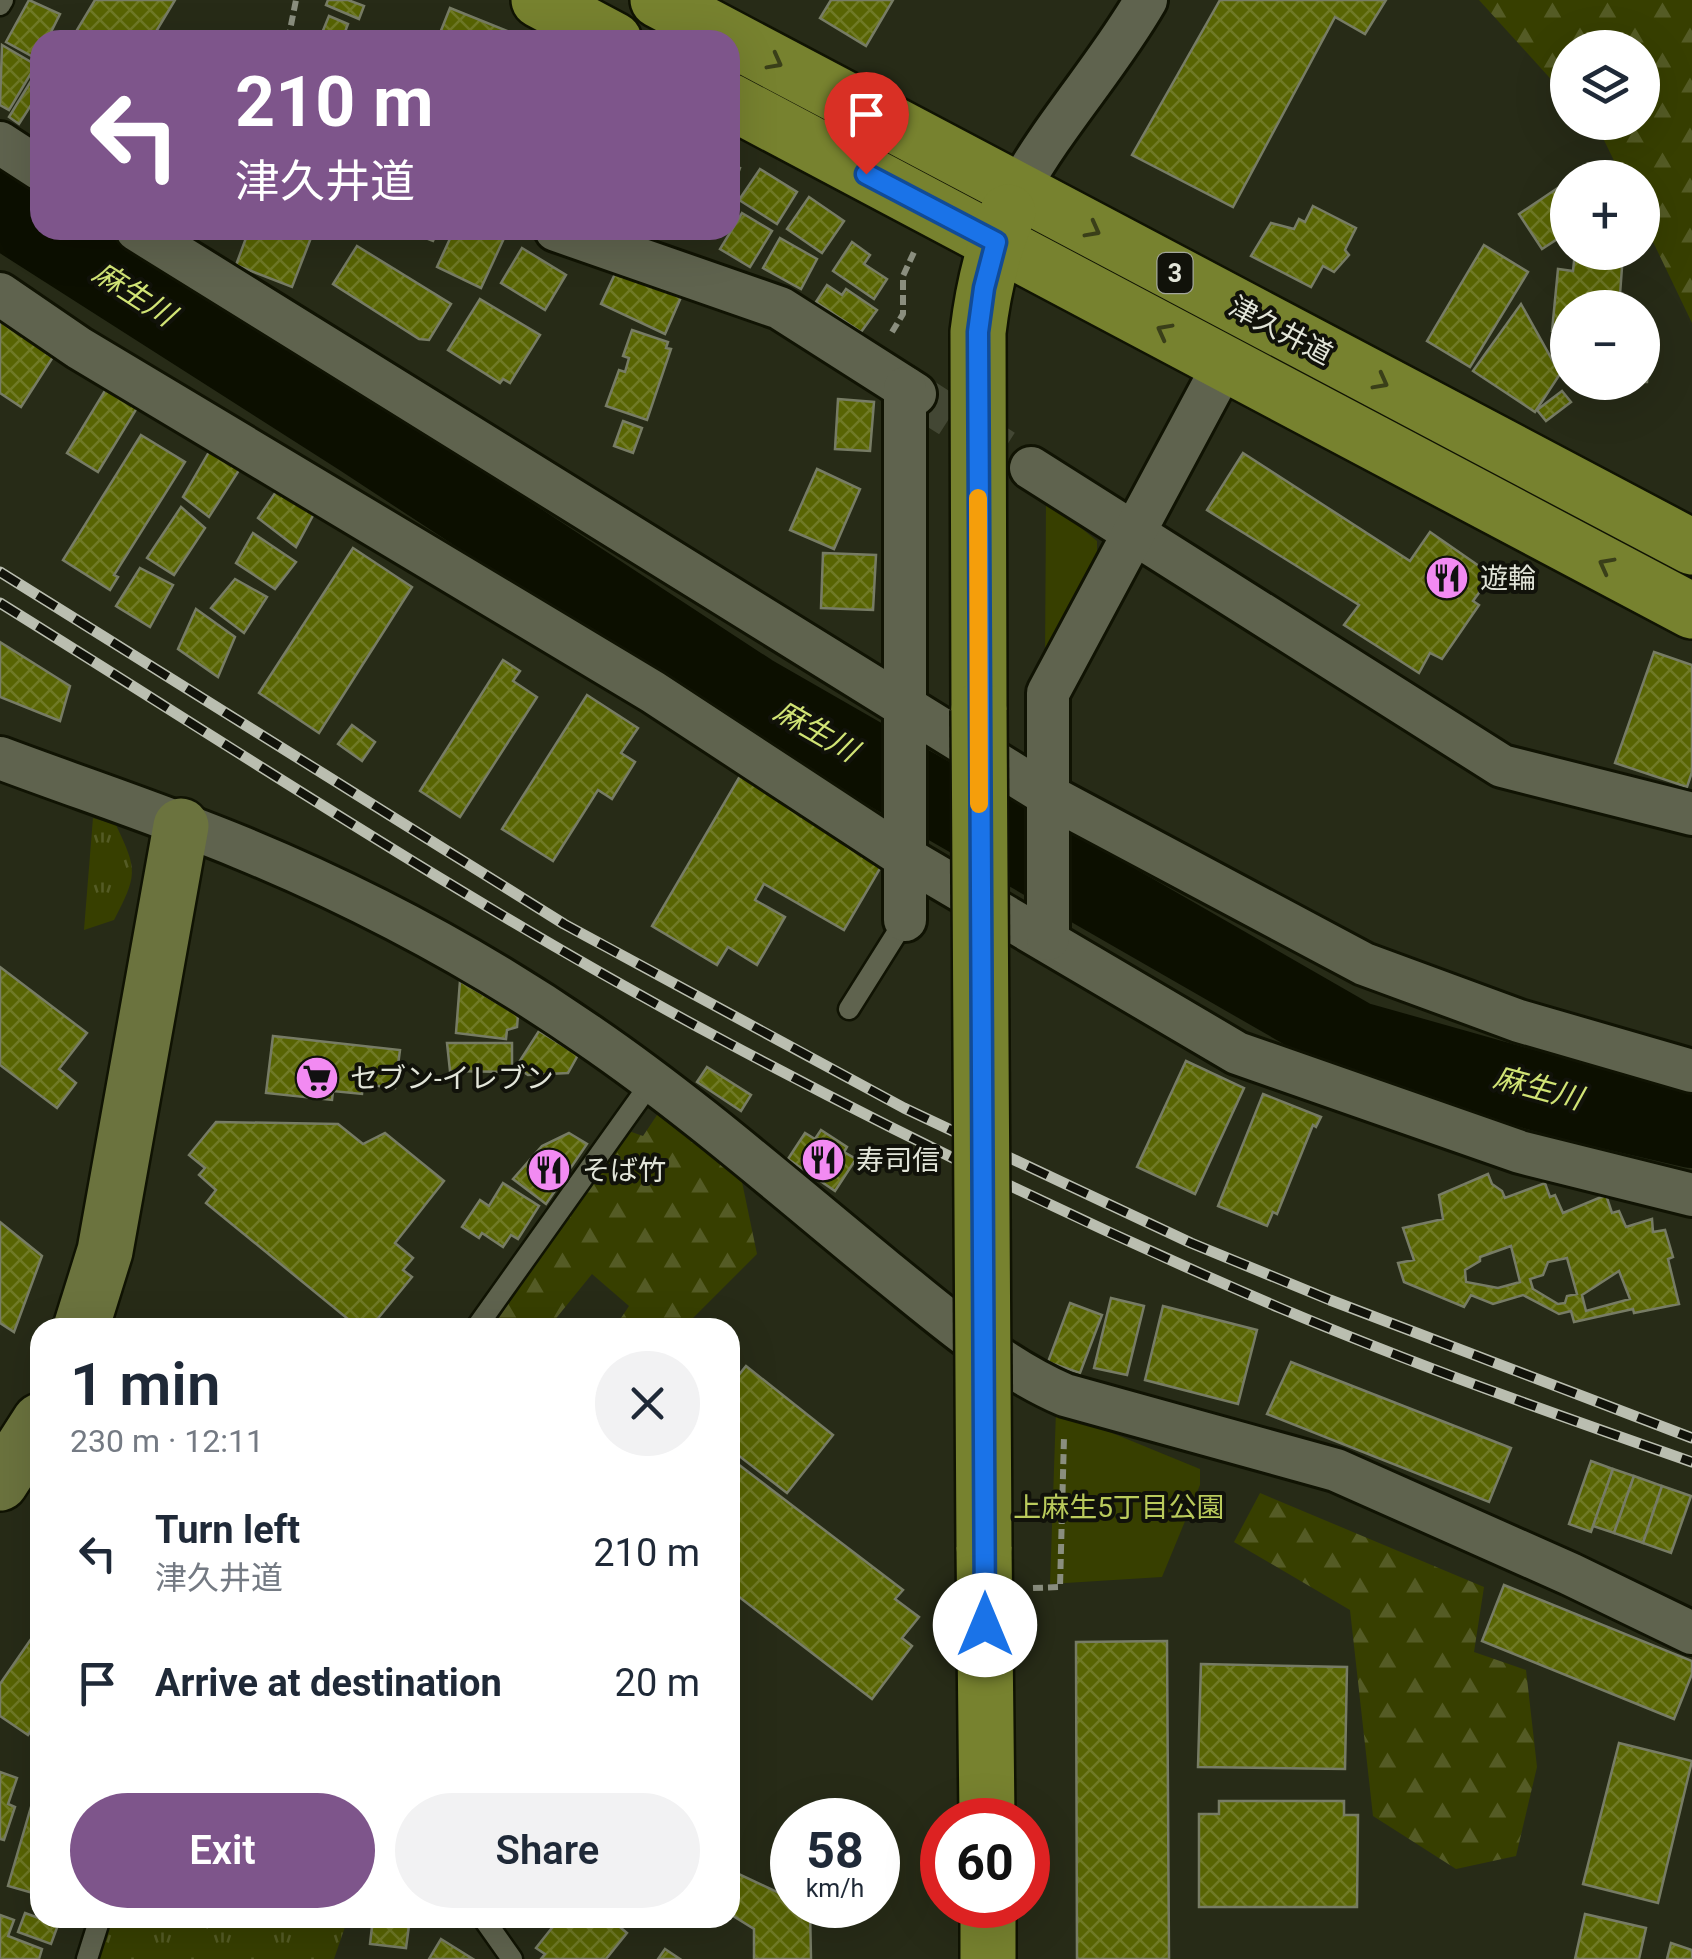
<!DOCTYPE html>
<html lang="en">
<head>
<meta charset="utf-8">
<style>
	body { margin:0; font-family:Roboto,"Noto Sans JP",sans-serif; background:#f2f2f3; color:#1f2937; height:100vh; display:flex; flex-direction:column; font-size:38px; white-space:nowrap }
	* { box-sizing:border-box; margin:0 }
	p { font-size:32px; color:#747a83 }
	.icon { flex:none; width:55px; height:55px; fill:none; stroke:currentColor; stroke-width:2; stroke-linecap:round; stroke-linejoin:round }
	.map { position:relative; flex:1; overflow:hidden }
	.details { position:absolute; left:30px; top:1318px; width:710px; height:610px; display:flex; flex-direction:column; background:#fff; border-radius:30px; box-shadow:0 10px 40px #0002 }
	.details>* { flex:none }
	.banner { position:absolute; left:30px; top:30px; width:710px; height:210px; border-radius:30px; box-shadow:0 10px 40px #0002; background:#7e558b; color:#fff; overflow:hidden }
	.tools { position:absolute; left:1550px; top:30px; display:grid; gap:20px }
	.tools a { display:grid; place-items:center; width:110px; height:110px; border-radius:50%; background:#fff; box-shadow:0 10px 40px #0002; font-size:50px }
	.speed { position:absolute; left:770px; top:1798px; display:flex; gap:20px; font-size:50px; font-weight:700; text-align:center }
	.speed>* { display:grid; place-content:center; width:130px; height:130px; border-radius:50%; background:#fff; box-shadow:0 10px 40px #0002; line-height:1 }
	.speed small { font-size:25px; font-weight:400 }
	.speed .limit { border:15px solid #d22; background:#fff; color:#111 }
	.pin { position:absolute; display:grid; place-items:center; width:85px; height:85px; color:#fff; margin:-102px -42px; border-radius:50% 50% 50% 0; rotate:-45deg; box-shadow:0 0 10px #0007 }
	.pin .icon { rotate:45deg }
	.me { position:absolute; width:110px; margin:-55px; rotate:0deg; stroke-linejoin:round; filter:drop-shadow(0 0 8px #0008) }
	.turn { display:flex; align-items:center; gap:35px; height:210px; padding:0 40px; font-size:45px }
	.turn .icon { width:130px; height:130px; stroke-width:2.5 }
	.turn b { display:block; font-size:70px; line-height:85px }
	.round { display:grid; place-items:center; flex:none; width:105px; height:105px; border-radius:52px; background:#f2f2f3 }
	.summary { display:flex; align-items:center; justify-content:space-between; height:170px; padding:0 40px }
	h1 { font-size:60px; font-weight:600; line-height:75px }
	.button { display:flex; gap:20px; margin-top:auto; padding:20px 40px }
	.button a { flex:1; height:115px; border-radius:60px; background:#7e558b; color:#fff; font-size:40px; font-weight:600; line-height:115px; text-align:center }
	.button a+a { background:#f2f2f3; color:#1f2937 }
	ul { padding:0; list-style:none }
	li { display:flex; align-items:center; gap:30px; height:130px; padding:0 40px }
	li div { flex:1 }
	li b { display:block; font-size:38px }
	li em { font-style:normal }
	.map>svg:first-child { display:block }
	.grass { fill:url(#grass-tufts) }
	.forest { fill:url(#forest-firs) }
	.park { fill:#373f00 }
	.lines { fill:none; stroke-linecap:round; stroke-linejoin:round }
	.river { stroke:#0c0f00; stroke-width:78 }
	.building { fill:url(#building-cross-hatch); stroke:#777c65; stroke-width:2.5; fill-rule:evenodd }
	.street-tunnel { stroke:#434734; stroke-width:42; stroke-dasharray:42 21; stroke-linecap:butt }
	.lane-casing { stroke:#101303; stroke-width:25 }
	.street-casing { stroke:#101303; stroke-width:48 }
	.secondary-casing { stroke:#101303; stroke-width:60 }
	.primary-casing { stroke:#101303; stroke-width:60 }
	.path { stroke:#8a8e7e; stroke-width:6; stroke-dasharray:10 5; stroke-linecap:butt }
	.lane { stroke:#5f634e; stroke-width:20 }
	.street { stroke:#5f634e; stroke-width:42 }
	.secondary { stroke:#6b733e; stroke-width:55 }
	.primary { stroke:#77822f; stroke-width:55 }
	.rail-casing { stroke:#babeb0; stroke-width:11 }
	.rail { stroke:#11120a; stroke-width:8; stroke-dasharray:22; stroke-linecap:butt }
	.primary-bridge-casing { stroke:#101303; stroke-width:60; stroke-linecap:butt }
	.primary-bridge { stroke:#77822f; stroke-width:55 }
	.oneway { stroke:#3a3f19 }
	.route-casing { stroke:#114b97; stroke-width:25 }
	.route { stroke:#1a73e8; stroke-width:18 }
	.slow { stroke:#f59e0b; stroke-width:18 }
	.labels { text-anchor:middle; stroke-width:8; stroke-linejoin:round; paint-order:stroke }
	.shield { fill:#11120a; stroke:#a3a69b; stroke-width:2.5 }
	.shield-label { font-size:25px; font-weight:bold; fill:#e2e5d9 }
	.street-label { font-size:28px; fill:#e2e5d9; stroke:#11120a }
	.poi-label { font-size:28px; fill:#e2e5d9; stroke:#11120a; text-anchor:start }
	.park-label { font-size:28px; fill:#bacb5c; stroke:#11120a }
	.water-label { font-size:30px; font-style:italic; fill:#d1e475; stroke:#11120a }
</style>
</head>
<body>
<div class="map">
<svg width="1692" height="1959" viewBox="0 0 1692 1959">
	<defs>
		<pattern id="grass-tufts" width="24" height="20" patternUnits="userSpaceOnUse" patternTransform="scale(2.5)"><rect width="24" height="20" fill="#373f00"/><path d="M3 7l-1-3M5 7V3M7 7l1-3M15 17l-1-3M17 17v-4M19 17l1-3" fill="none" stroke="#545b25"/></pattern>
		<pattern id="forest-firs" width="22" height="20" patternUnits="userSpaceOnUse" patternTransform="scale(2.5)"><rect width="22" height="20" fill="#373f00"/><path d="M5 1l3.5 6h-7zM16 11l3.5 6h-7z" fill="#545b25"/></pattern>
		<pattern id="building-cross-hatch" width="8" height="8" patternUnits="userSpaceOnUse" patternTransform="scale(2.5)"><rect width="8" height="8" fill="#586403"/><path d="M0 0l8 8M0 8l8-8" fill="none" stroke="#707a27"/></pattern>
	</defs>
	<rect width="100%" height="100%" fill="#272b17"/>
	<g class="grass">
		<path d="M93 818 116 825C138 871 137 875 114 920L84 930Z"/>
		<path d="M105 1918H348L334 1959H89Z"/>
	</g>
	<g class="forest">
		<path d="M1479 0H1692V323L1643 221 1642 178 1622 177 1601 134 1590 123 1642 122V48H1568L1567 97Z"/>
		<path d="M661 1109 742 1182 757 1254 684 1327H615L629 1306 592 1274 549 1327 492 1328 626 1130 643 1136Z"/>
		<path d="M1260 1493 1484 1587 1474 1652 1526 1670 1537 1767 1516 1856 1456 1869 1373 1816 1350 1610 1234 1542Z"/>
	</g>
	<g class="park">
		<path d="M1046 499 1097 541V564L1045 661Z"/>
		<path d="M1056 1410 1200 1469V1485L1162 1577 1050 1584Z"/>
	</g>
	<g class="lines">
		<path class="river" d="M0 207 360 437 751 693 1355 1040 1575 1102 1692 1129"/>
	</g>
	<g class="building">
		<path d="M29 0 60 14 47 40H40L37 59 6 42Z"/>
		<path d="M95 0H175L151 40H71Z"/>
		<path d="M328 0H348L364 6 359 19 326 5Z"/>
		<path d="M831 0H893L866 46 820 18Z"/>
		<path d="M1220 0H1386L1365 34 1335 17 1233 207 1132 155Z"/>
		<path d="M450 8 517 35 514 40 438 38Z"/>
		<path d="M329 16 348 24 342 40 322 33Z"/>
		<path d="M2 45 36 65 9 110 0 105Z"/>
		<path d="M31 81 40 87V91L19 124 9 117Z"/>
		<path d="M730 164 740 168 730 196Z"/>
		<path d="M1588 167 1595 178H1573Z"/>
		<path d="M760 169 797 192 777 224 739 200Z"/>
		<path d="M1568 181V232L1542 249 1519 214Z"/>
		<path d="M809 197 844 221 822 253 787 229Z"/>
		<path d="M1313 206 1356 228 1345 250 1349 255 1334 272 1323 266 1311 287 1251 256 1271 223 1294 229 1299 219 1305 222Z"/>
		<path d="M742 213 772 231 750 267 720 249Z"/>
		<path d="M249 230H314L292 287 236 265Z"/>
		<path d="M405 230H438L433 241Z"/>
		<path d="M454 230H497L506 234 481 288 437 267Z"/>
		<path d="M780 238 817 259 801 289 763 268Z"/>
		<path d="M852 242 870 255 864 264 887 279 874 299 833 271Z"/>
		<path d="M1484 245 1528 272 1470 367 1427 341Z"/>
		<path d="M357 246 451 304 429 340 419 339 333 284Z"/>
		<path d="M522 248 566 275 545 310 501 283Z"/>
		<path d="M1575 252H1631L1623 254 1619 308H1568V352H1560L1562 332 1552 331 1558 269 1573 271Z"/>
		<path d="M622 259 685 288 665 334 601 304Z"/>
		<path d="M827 285 842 295 846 289 877 310 861 332 816 302Z"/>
		<path d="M480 299 540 335 510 383 503 379 500 383 448 350Z"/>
		<path d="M1521 304 1560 374 1535 412 1473 371Z"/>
		<path d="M0 306 51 348 47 354 53 357 21 407 0 393Z"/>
		<path d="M632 330 668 342 666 348 671 349 647 420 606 406 619 370 625 372 629 358 623 356Z"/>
		<path d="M1642 344 1650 345 1647 382H1642Z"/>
		<path d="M1593 382H1628L1627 394 1592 391Z"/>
		<path d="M106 389 137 408 98 472 67 453Z"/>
		<path d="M1562 391 1571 402 1546 421 1537 410Z"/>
		<path d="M838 399 874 402 870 451 835 449Z"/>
		<path d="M623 421 642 428 633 453 614 446Z"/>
		<path d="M141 435 185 462 114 575 118 577 110 590 63 560Z"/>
		<path d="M213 445 241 467 209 517 183 497Z"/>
		<path d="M1243 453 1410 561 1430 532 1492 575 1473 601 1479 605 1442 659 1430 653 1419 673 1344 625 1359 605 1207 510Z"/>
		<path d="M817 469 860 489 834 549 790 530Z"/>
		<path d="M280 486 316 510 296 547 258 518Z"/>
		<path d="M181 507 205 528 174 575 147 558Z"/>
		<path d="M253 533 296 562 275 589 236 563Z"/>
		<path d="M353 548 412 587 319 733 259 693Z"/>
		<path d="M823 553 876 555 873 610 821 608Z"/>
		<path d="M140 568 173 585 150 627 116 606Z"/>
		<path d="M235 579 267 597 244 633 211 608Z"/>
		<path d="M196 609 235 637 218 677 178 649Z"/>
		<path d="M0 642 70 686 60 721 0 697Z"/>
		<path d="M1654 652 1692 665V772L1687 787 1615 763Z"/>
		<path d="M503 660 520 671 513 681 537 697 460 817 420 791Z"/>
		<path d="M587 695 638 728 621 753 635 762 612 799 598 790 553 861 502 829Z"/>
		<path d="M352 725 375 742 362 761 338 744Z"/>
		<path d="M743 771 885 860 844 930 764 884 755 900 785 917 757 965 728 947 717 965 652 926Z"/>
		<path d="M0 967 87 1033 59 1069 76 1083 57 1108 0 1065Z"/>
		<path d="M460 981 518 1015 517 1027 507 1030 506 1039 456 1033Z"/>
		<path d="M539 1031 578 1055 568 1073 528 1075 516 1067Z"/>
		<path d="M273 1036 400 1050 395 1088 363 1084 362 1094 333 1091 332 1100 266 1093Z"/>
		<path d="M447 1043H512V1072L450 1071Z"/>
		<path d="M1186 1061 1244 1088 1195 1194 1137 1167Z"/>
		<path d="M707 1067 751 1095 741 1111 697 1082Z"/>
		<path d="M1263 1094 1321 1117 1316 1127 1313 1125 1277 1214 1273 1212 1267 1226 1218 1206Z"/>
		<path d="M216 1122 338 1124 363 1144 385 1133 444 1181 395 1243 413 1258 403 1270 412 1277 370 1328H359L206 1203 216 1190 199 1175 205 1168 189 1155Z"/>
		<path d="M821 1130 847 1147 844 1152 856 1159 835 1191 788 1159 805 1133 815 1139Z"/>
		<path d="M569 1133 587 1144 546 1204 513 1179 542 1146Z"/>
		<path d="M1488 1174 1492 1184 1502 1191 1505 1198 1545 1183 1550 1197 1555 1195 1563 1213 1606 1195 1612 1213 1619 1211 1626 1227 1652 1219 1653 1232 1665 1230 1673 1257 1668 1259 1679 1304 1634 1313 1633 1309 1574 1322 1571 1311 1559 1314 1523 1295 1493 1304 1471 1295 1464 1307 1404 1282 1398 1263 1414 1260 1403 1228 1443 1219 1439 1195ZM1511 1246 1520 1282 1498 1288 1466 1282 1465 1270 1480 1261V1257ZM1567 1258 1577 1294 1567 1296 1565 1303 1558 1304 1533 1289 1530 1279 1543 1275 1548 1262ZM1619 1271 1630 1299 1586 1311 1582 1295Z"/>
		<path d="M503 1183 539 1206 518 1239 511 1235 503 1247 482 1233 479 1238 462 1227 480 1200 489 1206Z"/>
		<path d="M0 1222 42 1256 14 1332 0 1323Z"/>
		<path d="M1111 1298 1144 1306 1127 1375 1094 1368Z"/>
		<path d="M1070 1303 1102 1315 1080 1373 1048 1362Z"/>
		<path d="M1163 1306 1257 1330 1238 1404 1145 1380Z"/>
		<path d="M1291 1362 1511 1448 1489 1502 1267 1414Z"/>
		<path d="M746 1366 833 1435 787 1493 730 1449V1386Z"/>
		<path d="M730 1458 903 1590 895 1599 919 1617 902 1638 912 1646 872 1699 730 1590Z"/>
		<path d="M1591 1461 1613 1469 1591 1532 1569 1524Z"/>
		<path d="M1613 1469 1634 1476 1614 1533 1593 1526Z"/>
		<path d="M1634 1476 1662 1486 1643 1543 1614 1533Z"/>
		<path d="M1662 1486 1691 1496 1671 1553 1643 1543Z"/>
		<path d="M1504 1585 1692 1661V1674L1674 1719 1482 1641Z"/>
		<path d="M40 1626V1718L28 1735 0 1716V1684Z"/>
		<path d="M1167 1641 1169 1959H1077L1076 1642Z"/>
		<path d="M1201 1664 1347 1667 1345 1769 1198 1767Z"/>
		<path d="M1619 1743 1692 1761 1658 1903 1583 1884Z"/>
		<path d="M0 1772 17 1778 8 1804 15 1807 4 1840 0 1839Z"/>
		<path d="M33 1800 40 1802V1895L8 1886Z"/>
		<path d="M1219 1801H1344V1815H1358L1357 1907H1199V1814H1219Z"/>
		<path d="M730 1870 792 1899V1905L810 1908 811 1959H754V1929L730 1914Z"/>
		<path d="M25 1913 58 1925 51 1944 18 1932Z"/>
		<path d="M1585 1914 1646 1928 1639 1959H1575Z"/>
		<path d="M0 1915 14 1920 8 1936 42 1949 39 1959H0Z"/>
		<path d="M193 1918H213L207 1927Z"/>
		<path d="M373 1918H410L406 1948 370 1944Z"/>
		<path d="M548 1918H609L627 1933 606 1959H541L545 1954 536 1948 555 1924Z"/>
		<path d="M441 1939 473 1959H429Z"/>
		<path d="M1671 1943 1692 1950V1959H1667Z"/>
		<path d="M665 1949 680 1959H658Z"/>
	</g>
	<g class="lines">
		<path class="street-tunnel" d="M915 394 1031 468"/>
		<g class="lane-casing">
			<g id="lane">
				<path d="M0 5 3 0"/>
				<path d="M849 1009 905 920"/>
				<path d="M476 1328 652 1081"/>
				<path d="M483 1918 512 1959"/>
				<path d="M87 1959 100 1918"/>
			</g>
		</g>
		<g class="street-casing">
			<g id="street">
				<path d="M0 143 40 169"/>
				<path d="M1018 190C1055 123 1108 66 1146 0"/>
				<path d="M137 230 1049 796 1364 964 1519 1021 1692 1071"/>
				<path d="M556 230 780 308 915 394"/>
				<path d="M0 294 79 348 653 692 906 858 1237 1053 1520 1152 1692 1195"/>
				<path d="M905 388V920"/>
				<path d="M1031 468 1502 766 1692 814"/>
				<path d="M0 758C80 788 162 815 242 848 361 897 481 961 588 1035 692 1106 787 1190 885 1270 941 1315 998 1366 1065 1395L1336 1470 1570 1574 1692 1633"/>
				<path d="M1048 939V693L1225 363"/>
			</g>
		</g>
		<g class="secondary-casing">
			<g id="secondary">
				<path d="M81 1328 105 1251 181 826"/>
				<path d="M0 1483 40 1421"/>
			</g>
		</g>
		<g class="primary-casing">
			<g id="primary">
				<path d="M539 0 614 40"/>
				<path d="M658 0 1692 547"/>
				<path d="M730 101 1692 611"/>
				<path d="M979 710 978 332C983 289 992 251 1008 212"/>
				<path d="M984 1547 987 1820"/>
				<path d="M988 1905V1959"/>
			</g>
		</g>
		<g class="path">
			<path d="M288 40 296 0"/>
			<path d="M892 332 903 314V276L915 250"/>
			<path d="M1033 1588 1060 1587 1064 1437"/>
		</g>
		<use href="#lane" class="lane"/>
		<use href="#street" class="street"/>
		<use href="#secondary" class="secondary"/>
		<use href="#primary" class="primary"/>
		<g class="rail-casing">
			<g id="rail">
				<path d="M0 572 564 924 904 1108 1191 1243 1330 1300 1692 1438"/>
				<path d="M0 603C240 752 479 911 728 1043 908 1139 1093 1228 1280 1308 1415 1365 1554 1414 1692 1462"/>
			</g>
		</g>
		<use href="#rail" class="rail"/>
		<g class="primary-bridge-casing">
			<path id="primary-bridge" d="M979 710 984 1547"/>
		</g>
		<use href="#primary-bridge" class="primary-bridge"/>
	</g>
	<defs><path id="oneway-chevron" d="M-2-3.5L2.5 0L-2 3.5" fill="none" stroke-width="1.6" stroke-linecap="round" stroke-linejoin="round" transform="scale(2.5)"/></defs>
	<g class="oneway">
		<use href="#oneway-chevron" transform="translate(775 62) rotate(28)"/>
		<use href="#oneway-chevron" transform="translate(1093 230) rotate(28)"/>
		<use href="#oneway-chevron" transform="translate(1164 331) rotate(-152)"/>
		<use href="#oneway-chevron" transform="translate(1381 382) rotate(28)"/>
		<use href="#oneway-chevron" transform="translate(1606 565) rotate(-152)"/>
	</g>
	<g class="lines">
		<g class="route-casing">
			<path id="route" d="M866 174 996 242 984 288 978 332 985 1625"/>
		</g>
		<use href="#route" class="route"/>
		<path class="slow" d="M978 498 979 804"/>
	</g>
	<defs>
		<g id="restaurant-disc" transform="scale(2.25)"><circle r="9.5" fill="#f28af2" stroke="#11120a"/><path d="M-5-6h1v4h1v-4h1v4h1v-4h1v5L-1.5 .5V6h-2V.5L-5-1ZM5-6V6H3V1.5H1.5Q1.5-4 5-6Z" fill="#111"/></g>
		<g id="supermarket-disc" transform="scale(2.25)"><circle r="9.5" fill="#f28af2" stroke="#11120a"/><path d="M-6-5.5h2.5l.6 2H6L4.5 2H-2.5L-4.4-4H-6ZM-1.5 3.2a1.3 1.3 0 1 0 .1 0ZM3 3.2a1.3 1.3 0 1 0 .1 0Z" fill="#111"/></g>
	</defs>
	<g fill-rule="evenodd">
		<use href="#restaurant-disc" x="1447" y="578"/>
		<use href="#supermarket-disc" x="317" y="1078"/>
		<use href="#restaurant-disc" x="823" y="1160"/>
		<use href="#restaurant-disc" x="549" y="1170"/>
	</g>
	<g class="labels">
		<rect class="shield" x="1157.5" y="253" width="35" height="40" rx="8"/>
		<g class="shield-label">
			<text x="1175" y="282">3</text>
		</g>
		<g class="street-label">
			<text transform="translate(1281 330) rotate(28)" y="10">津久井道</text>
		</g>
		<g class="poi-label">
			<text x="1480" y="588">遊輪</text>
			<text x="350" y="1088">セブン-イレブン</text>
			<text x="856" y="1170">寿司信</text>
			<text x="582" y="1180">そば竹</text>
		</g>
		<g class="park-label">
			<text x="1119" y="1517">上麻生5丁目公園</text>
		</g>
		<g class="water-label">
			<text transform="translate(134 294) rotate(33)" y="10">麻生川</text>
			<text transform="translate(816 731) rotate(30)" y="10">麻生川</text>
			<text transform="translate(1538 1088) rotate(15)" y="10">麻生川</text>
		</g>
	</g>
</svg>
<div class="tools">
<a><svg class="icon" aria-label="layers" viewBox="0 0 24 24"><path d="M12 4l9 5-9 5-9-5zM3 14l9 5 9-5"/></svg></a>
<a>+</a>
<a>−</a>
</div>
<div class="speed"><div>58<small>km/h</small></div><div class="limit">60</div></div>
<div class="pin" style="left:866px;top:174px;background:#d93025"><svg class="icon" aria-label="arrive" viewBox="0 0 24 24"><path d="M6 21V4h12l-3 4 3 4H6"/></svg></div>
<svg class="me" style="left:985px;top:1625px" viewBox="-20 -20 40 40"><circle r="19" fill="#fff"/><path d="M0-13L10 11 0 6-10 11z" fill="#1a73e8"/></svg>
<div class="banner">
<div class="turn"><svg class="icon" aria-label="left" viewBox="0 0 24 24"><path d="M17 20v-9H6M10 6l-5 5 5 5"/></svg><div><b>210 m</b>津久井道</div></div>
</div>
<section class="details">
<div class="summary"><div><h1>1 min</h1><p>230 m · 12:11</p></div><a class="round"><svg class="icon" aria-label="close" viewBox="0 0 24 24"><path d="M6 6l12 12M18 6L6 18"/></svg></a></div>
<ul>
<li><svg class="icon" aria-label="left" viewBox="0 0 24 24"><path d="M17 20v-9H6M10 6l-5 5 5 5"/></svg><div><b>Turn left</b><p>津久井道</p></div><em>210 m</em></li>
<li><svg class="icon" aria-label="arrive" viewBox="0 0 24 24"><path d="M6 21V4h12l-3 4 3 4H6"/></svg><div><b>Arrive at destination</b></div><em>20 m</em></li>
</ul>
<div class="button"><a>Exit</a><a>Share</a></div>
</section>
</div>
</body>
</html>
